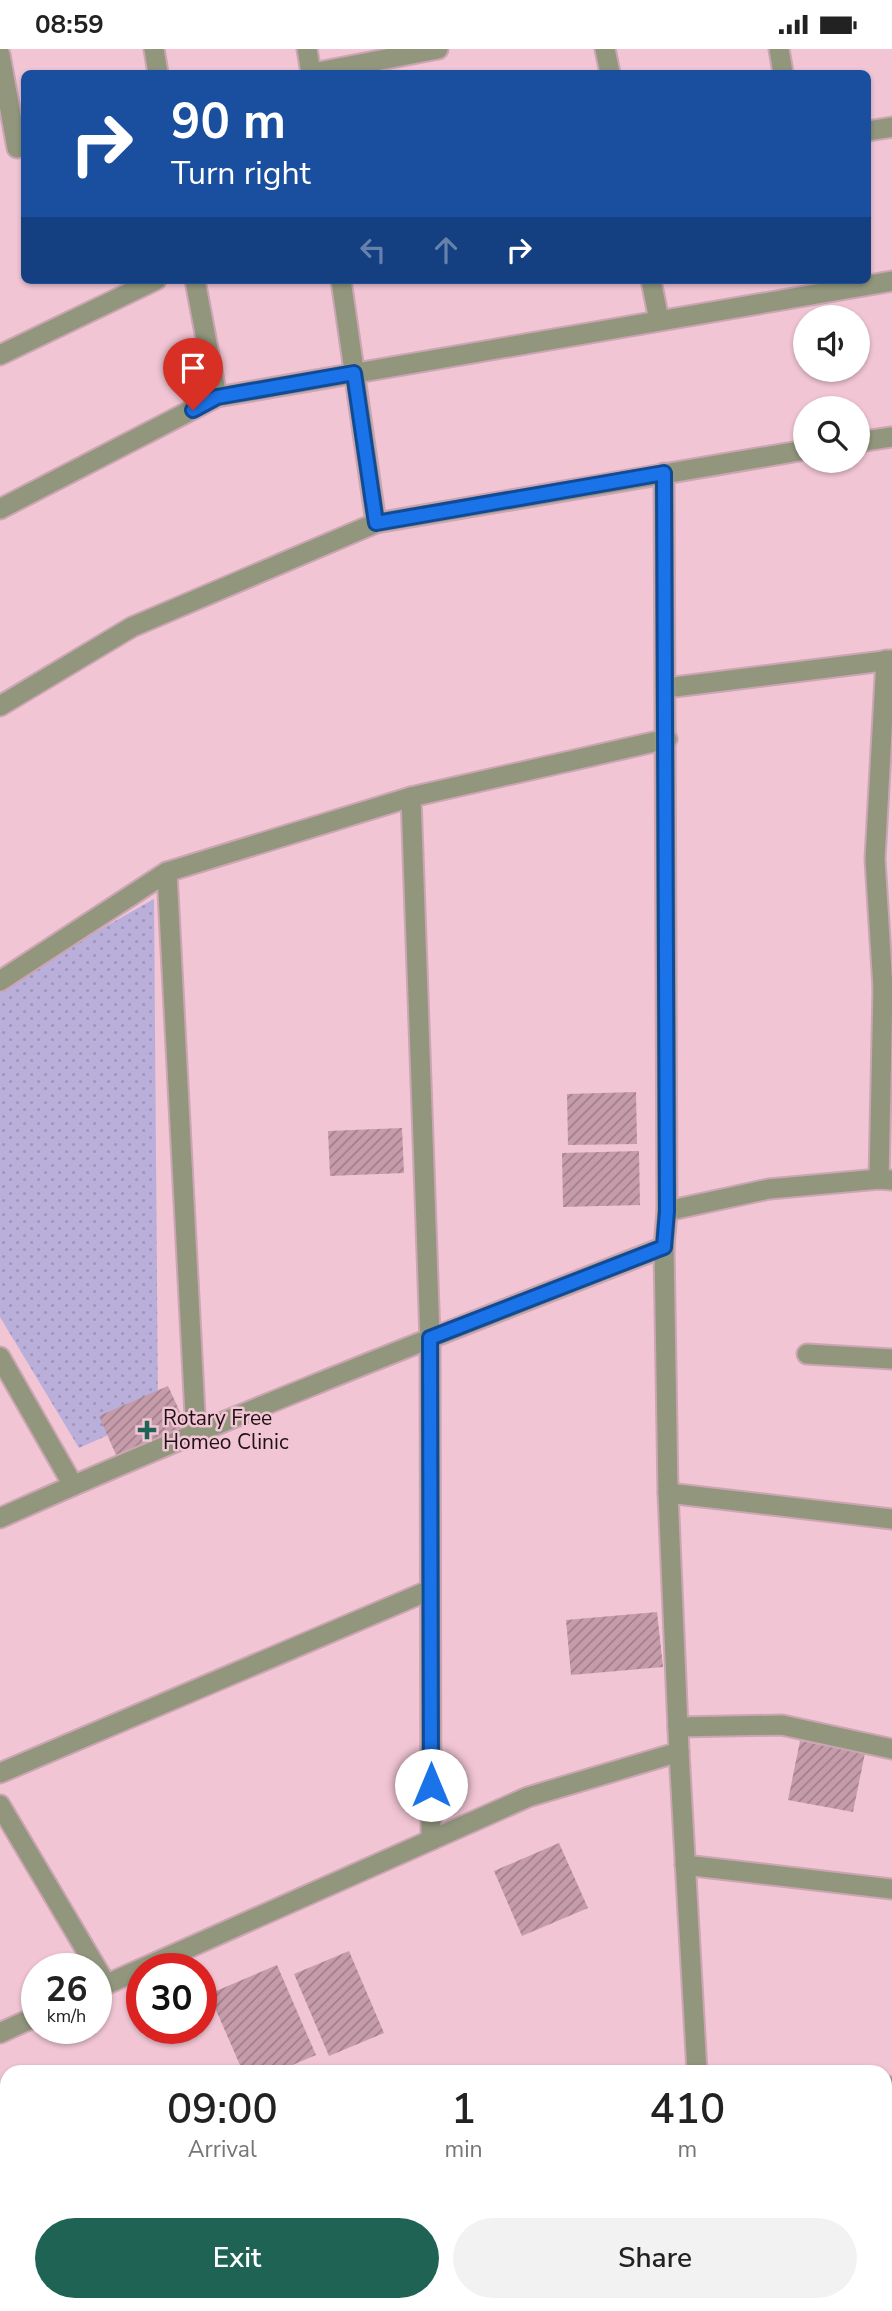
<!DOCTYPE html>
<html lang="en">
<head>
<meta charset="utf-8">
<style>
	body { margin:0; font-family:"Nunito Sans",sans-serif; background:#f2f2f2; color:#222; height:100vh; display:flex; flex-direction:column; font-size:26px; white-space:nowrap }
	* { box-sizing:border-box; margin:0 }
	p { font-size:23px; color:#767676 }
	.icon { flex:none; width:38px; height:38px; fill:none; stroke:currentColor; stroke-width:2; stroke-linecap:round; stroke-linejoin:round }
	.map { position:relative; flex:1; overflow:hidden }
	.drawer { position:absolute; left:0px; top:2016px; width:892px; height:247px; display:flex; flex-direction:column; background:#fff; border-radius:21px 21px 0 0; box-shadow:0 2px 5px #0004 }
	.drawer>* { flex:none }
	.guide { position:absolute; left:21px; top:21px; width:850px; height:214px; border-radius:10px; box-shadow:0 2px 5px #0004; background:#1a4fa0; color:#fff; overflow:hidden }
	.fabs { position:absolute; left:793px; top:256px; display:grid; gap:14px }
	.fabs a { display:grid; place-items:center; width:77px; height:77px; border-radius:50%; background:#fff; box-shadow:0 2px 5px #0004; font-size:35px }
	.speed { position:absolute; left:21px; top:1904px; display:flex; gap:14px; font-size:35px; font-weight:700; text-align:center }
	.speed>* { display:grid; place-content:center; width:91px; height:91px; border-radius:50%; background:#fff; box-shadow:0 2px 5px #0004; line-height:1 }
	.speed small { font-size:18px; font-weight:400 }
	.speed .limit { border:10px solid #d22; background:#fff; color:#111 }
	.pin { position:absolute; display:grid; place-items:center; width:60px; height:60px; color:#fff; margin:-72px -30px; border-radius:50% 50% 50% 0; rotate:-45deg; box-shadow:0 0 7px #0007 }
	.pin .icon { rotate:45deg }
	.me { position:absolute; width:77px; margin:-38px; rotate:0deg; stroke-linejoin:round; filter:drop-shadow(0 0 5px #0008) }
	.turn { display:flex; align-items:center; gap:24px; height:147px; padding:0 35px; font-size:32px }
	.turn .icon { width:91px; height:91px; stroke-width:2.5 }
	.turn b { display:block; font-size:49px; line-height:60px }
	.lanes { display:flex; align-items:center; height:66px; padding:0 35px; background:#0003; justify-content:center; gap:35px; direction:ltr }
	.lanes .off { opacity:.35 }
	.eta { display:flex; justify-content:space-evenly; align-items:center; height:119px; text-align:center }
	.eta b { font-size:42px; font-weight:600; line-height:49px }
	.primary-button { display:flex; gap:14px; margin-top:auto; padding:14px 35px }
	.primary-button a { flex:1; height:80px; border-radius:42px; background:#1f6355; color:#fff; font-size:28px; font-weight:600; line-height:80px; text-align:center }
	.primary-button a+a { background:#f2f2f2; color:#222 }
	.status { display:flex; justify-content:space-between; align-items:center; height:49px; padding:0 35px; background:#fff; direction:ltr }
	.status svg { height:19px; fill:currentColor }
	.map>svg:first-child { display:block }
	.grass { fill:url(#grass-dots) }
	.building { fill:url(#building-hatch) }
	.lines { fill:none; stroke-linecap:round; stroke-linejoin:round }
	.minor-casing { stroke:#cba5b2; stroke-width:23 }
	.tertiary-casing { stroke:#cba5b2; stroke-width:23 }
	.minor { stroke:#91967d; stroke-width:19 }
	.tertiary { stroke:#91967d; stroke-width:19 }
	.route-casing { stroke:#114b97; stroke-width:18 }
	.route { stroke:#1a73e8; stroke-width:12 }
	.poi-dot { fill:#1f6355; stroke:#f1c5d4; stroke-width:2.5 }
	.labels { text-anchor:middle; stroke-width:5; stroke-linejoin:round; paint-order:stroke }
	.poi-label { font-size:21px; fill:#201116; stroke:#f1c5d4; text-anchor:start }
</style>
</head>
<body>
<div class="status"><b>08:59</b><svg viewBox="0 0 49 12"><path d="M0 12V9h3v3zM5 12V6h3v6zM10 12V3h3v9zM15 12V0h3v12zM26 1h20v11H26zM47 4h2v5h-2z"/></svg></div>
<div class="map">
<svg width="892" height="2262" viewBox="0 0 892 2262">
	<defs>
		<pattern id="grass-dots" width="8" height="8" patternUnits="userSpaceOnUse" patternTransform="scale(1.75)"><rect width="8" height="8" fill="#b9afda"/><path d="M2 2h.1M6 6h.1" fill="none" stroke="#9f96ba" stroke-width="1.8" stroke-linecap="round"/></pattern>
		<pattern id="building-hatch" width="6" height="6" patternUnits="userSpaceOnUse" patternTransform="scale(1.75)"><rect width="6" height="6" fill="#c69cab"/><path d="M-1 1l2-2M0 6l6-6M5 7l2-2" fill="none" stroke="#a07e8a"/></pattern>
	</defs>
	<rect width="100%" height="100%" fill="#f1c5d4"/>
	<path class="grass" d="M154 850 158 1364 79 1399 0 1268V937Z"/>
	<g class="building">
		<path d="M636 1043 637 1095 568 1096 567 1045Z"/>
		<path d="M402 1079 404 1124 330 1127 328 1082Z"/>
		<path d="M639 1102 640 1156 563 1158 562 1104Z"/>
		<path d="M168 1337 186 1376 116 1406 99 1367Z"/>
		<path d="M657 1563 663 1618 571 1626 566 1571Z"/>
		<path d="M800 1692 865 1704 853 1763 788 1751Z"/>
		<path d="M559 1794 588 1859 522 1887 494 1822Z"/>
		<path d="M349 1902 384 1984 329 2007 294 1925Z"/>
		<path d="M277 1916 316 2006 276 2023H243L209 1945Z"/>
	</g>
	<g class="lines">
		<g class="minor-casing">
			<g id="minor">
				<path d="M154 0 158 24"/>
				<path d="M307 0 311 24"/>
				<path d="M605 0 610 24"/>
				<path d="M779 0 783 24"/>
				<path d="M0 6 17 99"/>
				<path d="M313 24 438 0"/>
				<path d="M868 82 892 78"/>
				<path d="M195 231 217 348"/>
				<path d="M341 231 376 474"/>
				<path d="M651 231 659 271"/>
				<path d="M0 306 156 231"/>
				<path d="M858 393 892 388"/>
				<path d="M664 424 667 1162 664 1198 668 1444 679 1703 697 2023"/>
				<path d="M0 460 217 348 892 232"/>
				<path d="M886 611 875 810 883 939 892 942"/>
				<path d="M666 639 892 611"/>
				<path d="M0 657 132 578 376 474 805 401"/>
				<path d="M411 748 430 1289 431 1791"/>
				<path d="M167 823 196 1385"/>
				<path d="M0 932 167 823 411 748 667 690"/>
				<path d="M879 1130 883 939"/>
				<path d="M667 1162 769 1140 879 1130 892 1131"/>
				<path d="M807 1305 892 1310"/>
				<path d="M0 1308 73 1436"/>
				<path d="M668 1444 892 1470"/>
				<path d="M0 1469C218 1371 441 1285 664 1198"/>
				<path d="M678 1678 782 1676 892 1700"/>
				<path d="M0 1724 430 1541"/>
				<path d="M0 1756 106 1935"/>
				<path d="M685 1816 892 1840"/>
				<path d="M96 1940 528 1748 679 1703"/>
				<path d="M0 1984 37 1967"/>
			</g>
		</g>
		<g class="tertiary-casing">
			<g id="tertiary">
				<path d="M886 2038H892"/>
				<path d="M886 2146 892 2145"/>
				<path d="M203 2262 213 2256"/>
				<path d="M483 2262 494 2256"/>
			</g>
		</g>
		<use href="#minor" class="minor"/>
		<use href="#tertiary" class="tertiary"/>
	</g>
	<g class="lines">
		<g class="route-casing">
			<path id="route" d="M193 361 217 348 354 324 376 474 664 424 667 1162 664 1198 430 1289 431 1736"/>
		</g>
		<use href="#route" class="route"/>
	</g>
	<path class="poi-dot" d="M143.5 1370.5h7v7h7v7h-7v7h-7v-7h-7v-7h7z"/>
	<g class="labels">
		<g class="poi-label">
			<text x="163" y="1376">Rotary Free<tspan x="163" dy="24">Homeo Clinic</tspan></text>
		</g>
	</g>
</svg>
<div class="fabs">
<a><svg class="icon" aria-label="sound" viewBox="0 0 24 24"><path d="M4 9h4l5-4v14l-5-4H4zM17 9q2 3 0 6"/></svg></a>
<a><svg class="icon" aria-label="search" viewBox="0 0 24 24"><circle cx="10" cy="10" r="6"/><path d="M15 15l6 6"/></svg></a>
</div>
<div class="speed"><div>26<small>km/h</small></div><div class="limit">30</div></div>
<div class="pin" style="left:193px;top:361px;background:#d93025"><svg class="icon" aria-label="arrive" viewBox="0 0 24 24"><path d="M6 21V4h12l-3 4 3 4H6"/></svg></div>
<svg class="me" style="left:431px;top:1736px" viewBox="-20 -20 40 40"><circle r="19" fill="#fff"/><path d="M0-13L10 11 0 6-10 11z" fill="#1a73e8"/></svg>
<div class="guide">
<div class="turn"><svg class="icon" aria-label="right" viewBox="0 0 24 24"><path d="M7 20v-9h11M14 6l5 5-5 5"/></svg><div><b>90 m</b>Turn right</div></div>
<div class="lanes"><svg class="icon off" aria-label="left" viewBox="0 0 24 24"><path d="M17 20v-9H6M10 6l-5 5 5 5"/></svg><svg class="icon off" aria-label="ahead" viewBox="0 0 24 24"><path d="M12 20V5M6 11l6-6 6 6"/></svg><svg class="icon" aria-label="right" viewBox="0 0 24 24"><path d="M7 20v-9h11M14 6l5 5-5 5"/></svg></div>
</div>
<section class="drawer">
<div class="eta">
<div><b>09:00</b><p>Arrival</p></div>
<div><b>1</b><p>min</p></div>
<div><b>410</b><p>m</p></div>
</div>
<div class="primary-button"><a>Exit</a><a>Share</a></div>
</section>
</div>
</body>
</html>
